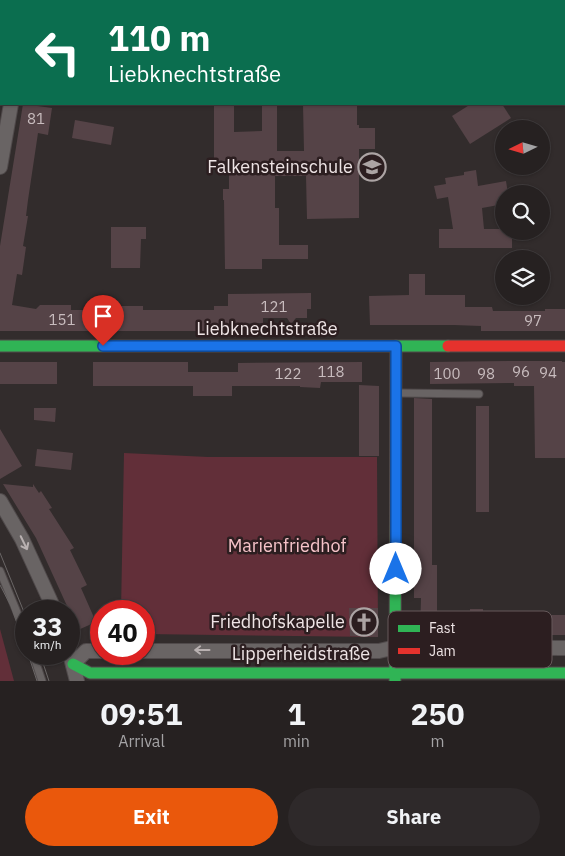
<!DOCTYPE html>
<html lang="en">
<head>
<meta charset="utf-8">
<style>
	body { margin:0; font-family:"IBM Plex Sans",sans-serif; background:#2e292a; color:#f1f3f6; height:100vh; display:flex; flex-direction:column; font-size:19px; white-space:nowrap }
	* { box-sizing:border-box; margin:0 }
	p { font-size:16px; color:#a4a3a5 }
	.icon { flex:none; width:28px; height:28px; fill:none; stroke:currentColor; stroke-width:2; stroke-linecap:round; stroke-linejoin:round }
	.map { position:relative; height:681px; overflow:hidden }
	.sheet { display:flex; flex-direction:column; background:#262121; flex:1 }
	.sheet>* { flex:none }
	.guide { position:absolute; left:0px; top:0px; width:565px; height:105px; box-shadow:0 1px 4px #0004,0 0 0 1px #423e3f; background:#0b6e4f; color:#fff; overflow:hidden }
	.needle { width:32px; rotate:265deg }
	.fabs { position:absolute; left:495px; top:120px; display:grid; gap:10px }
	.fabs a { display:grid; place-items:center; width:55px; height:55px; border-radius:50%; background:#262121; box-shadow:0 1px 4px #0004,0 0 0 1px #423e3f; font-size:25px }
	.speed { position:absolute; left:15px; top:600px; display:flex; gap:10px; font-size:25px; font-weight:700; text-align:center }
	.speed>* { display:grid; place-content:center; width:65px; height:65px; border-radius:50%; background:#262121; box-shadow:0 1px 4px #0004,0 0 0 1px #423e3f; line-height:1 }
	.speed small { font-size:12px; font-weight:400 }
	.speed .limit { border:8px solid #d22; background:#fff; color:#111 }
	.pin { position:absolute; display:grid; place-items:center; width:42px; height:42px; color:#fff; margin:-51px -21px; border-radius:50% 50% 50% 0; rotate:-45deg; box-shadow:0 0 5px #0007 }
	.pin .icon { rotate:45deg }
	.me { position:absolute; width:55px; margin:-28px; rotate:0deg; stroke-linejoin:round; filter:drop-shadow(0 0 4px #0008) }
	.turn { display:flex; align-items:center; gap:18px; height:105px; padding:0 25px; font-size:22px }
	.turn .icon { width:65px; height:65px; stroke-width:2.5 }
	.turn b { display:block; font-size:35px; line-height:42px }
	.eta { display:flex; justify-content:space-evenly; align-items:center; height:85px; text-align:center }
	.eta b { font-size:30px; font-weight:700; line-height:35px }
	.cta { display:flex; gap:10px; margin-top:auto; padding:10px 25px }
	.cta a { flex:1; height:58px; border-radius:30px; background:#ea580c; color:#fff; font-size:20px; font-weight:700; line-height:58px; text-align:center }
	.cta a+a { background:#2e292a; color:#f1f3f6 }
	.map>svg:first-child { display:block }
	.green { fill:#622f39 }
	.building { fill:#554347 }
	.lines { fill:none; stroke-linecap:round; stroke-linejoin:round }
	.lane-casing { stroke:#504a4b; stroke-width:9 }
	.street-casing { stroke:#504a4b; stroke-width:16 }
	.fast-casing { stroke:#504a4b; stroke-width:13 }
	.jam-casing { stroke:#504a4b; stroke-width:13 }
	.lane { stroke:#696464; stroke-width:7 }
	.street { stroke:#696464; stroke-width:14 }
	.fast { stroke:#30b455; stroke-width:11 }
	.jam { stroke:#e5322d; stroke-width:11 }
	.tram { stroke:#6a6666; stroke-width:1 }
	.oneway { stroke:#b9b1b1 }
	.route-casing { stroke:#114b97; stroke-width:12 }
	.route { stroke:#1a73e8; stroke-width:9 }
	.labels { text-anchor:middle; stroke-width:5; stroke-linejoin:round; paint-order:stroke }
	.number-label { font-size:15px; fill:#c8bcbe }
	.poi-label { font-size:18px; fill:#eee4e5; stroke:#2c1e20; text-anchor:end }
	.street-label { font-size:18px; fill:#eee4e5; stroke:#2c1e20 }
	.park-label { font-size:18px; fill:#f6c3c9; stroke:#2c1e20 }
	.key { fill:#2c1e20; stroke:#66595b; stroke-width:1 }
	.key-label { font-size:14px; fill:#eee4e5 }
</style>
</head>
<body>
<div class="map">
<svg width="565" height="681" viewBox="0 0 565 681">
	<rect width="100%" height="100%" fill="#322c2c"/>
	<g class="green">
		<path d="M124 453 208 457H377L378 637 144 634V611H121Z"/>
		<path d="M0 629 14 681H0Z"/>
	</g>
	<g class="building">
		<path d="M23 104 52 108 48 135 38 133 28 200 26 216H28L23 246 26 247 22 275 17 274 12 305 36 309 40 305H71V310H111V306H143V310H214V306H228V294L311 293V309H307V318H296L291 324 287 318H263V323L229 324V331H0V246Z"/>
		<path d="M214 104H234V132L262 131V104H277V151H304L303 104H357V125H359V128H375V149H359V218L307 219 306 176H275V208H279V245H308V259H262V269H225L224 200H223V189H229V161H214Z"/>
		<path d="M471 104H502L511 118 470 144 452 116Z"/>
		<path d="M75 120 114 127 111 145 72 138Z"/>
		<path d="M476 170 478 186 506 181 508 194H504V204L482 208 484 229H504V231H512V248H439V229H453L448 197 437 199 434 186 446 184 445 178 464 175V172Z"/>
		<path d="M111 227H146V239H141L140 268H111Z"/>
		<path d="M409 274H425V295H465V307H492L493 311H545V309H565V331H481V326L454 325H370L369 296 409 295Z"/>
		<path d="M507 361H562V362H565V458H535L534 386H514V383L430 384V362Z"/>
		<rect x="0" y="362" width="57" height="22"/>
		<path d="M93 362H188V372H238V363L362 362V382H321L320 388 300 387V386H232V396H193V386H93Z"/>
		<path d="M359 385 379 386V456H359Z"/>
		<path d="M414 398 432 399V565H437V612L470 611V609H483V615H565V635H420L421 598H414Z"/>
		<rect x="476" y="406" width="13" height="106"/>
		<path d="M34 408H56L55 422 34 420Z"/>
		<path d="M0 429 22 466 0 479Z"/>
		<path d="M37 449 73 453 71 470 35 466Z"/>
		<path d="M3 484 33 487V484L39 493 41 491 52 508 49 509 74 548 70 550 87 585 81 588 96 622 78 630 36 538Z"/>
		<path d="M349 608H378V637L350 636Z"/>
	</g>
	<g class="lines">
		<g class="lane-casing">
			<g id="lane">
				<path d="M399 393 479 394"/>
				<path d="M0 571 26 634"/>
				<path d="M33 654 42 681"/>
			</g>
		</g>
		<g class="street-casing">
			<g id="street">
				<path d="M40 1 41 0"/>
				<path d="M0 167 11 104"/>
				<path d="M0 501 22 539 55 611"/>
				<path d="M69 650 77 681"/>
				<path d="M144 651H379L396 647 565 648"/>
				<path d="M73 664 86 651H101"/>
			</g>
		</g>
		<g class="fast-casing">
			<g id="fast">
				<path d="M0 346H448"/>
				<path d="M73 664 90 673H565"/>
				<path d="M395 681 396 346"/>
			</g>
		</g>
		<g class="jam-casing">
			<path id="jam" d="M448 346H565"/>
		</g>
		<use href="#lane" class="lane"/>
		<use href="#street" class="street"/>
		<use href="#fast" class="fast"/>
		<use href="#jam" class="jam"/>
		<g class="tram">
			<path d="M0 553 26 617"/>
			<path d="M0 585 11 606 26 649"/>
			<path d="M28 654 37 681"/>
			<path d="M40 654 49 681"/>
		</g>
	</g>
	<defs><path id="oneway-shaft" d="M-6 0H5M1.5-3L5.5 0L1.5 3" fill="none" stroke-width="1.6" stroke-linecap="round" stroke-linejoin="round" transform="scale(1.25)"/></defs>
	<g class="oneway">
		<use href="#oneway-shaft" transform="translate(24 543) rotate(64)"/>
		<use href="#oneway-shaft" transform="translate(202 650) rotate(180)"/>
	</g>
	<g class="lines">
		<g class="route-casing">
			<path id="route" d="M103 346H396V569"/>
		</g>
		<use href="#route" class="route"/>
	</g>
	<defs>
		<g id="school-ring" transform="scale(1.4375)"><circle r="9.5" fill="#2c1e20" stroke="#aca4a4" stroke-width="1.5"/><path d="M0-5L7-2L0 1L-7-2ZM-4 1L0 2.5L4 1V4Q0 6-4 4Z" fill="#aca4a4"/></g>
		<g id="church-ring" transform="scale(1.4375)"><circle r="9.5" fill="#2c1e20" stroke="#aca4a4" stroke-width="1.5"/><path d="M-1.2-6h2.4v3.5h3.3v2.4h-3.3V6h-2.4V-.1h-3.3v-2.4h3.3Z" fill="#aca4a4"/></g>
	</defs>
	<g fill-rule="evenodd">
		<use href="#school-ring" x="372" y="167"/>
		<use href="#church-ring" x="364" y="622"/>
	</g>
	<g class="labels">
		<g class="number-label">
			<text x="36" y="124">81</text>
			<text x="274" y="312">121</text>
			<text x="62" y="325">151</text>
			<text x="533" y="326">97</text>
			<text x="331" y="377">118</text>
			<text x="521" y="377">96</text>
			<text x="548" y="378">94</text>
			<text x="288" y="379">122</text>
			<text x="447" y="379">100</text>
			<text x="486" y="379">98</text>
		</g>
		<g class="poi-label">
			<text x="353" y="173">Falkensteinschule</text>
			<text x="345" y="628">Friedhofskapelle</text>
		</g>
		<g class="street-label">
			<text x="267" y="335">Liebknechtstraße</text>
			<text x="301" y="660">Lipperheidstraße</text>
		</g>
		<g class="park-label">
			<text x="287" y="552">Marienfriedhof</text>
		</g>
	</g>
	<rect x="388" y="611" width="164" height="57" rx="8" class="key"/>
	<rect x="398" y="625" width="22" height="7" fill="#30b455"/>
	<rect x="398" y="648" width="22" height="6" fill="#e5322d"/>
	<g class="key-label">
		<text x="429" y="633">Fast</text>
		<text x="429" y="656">Jam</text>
	</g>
</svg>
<div class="fabs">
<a><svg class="needle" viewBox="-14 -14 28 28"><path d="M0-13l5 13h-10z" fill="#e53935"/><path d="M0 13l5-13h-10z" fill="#a4a3a5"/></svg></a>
<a><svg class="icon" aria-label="search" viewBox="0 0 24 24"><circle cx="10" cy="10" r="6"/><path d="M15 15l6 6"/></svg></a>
<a><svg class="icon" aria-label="layers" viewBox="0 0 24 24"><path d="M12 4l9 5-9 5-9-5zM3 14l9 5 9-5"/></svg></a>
</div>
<div class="speed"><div>33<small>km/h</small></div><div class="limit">40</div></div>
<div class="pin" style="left:103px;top:346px;background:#d93025"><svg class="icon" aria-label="arrive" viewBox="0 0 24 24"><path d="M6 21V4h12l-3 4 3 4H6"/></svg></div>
<svg class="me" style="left:396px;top:569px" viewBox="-20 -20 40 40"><circle r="19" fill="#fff"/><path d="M0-13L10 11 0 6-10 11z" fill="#1a73e8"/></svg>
<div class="guide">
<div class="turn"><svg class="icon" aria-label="left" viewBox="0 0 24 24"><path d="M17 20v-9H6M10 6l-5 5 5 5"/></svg><div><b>110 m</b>Liebknechtstraße</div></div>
</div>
</div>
<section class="sheet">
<div class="eta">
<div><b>09:51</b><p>Arrival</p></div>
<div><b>1</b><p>min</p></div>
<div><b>250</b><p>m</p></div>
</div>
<div class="cta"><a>Exit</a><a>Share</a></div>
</section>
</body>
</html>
